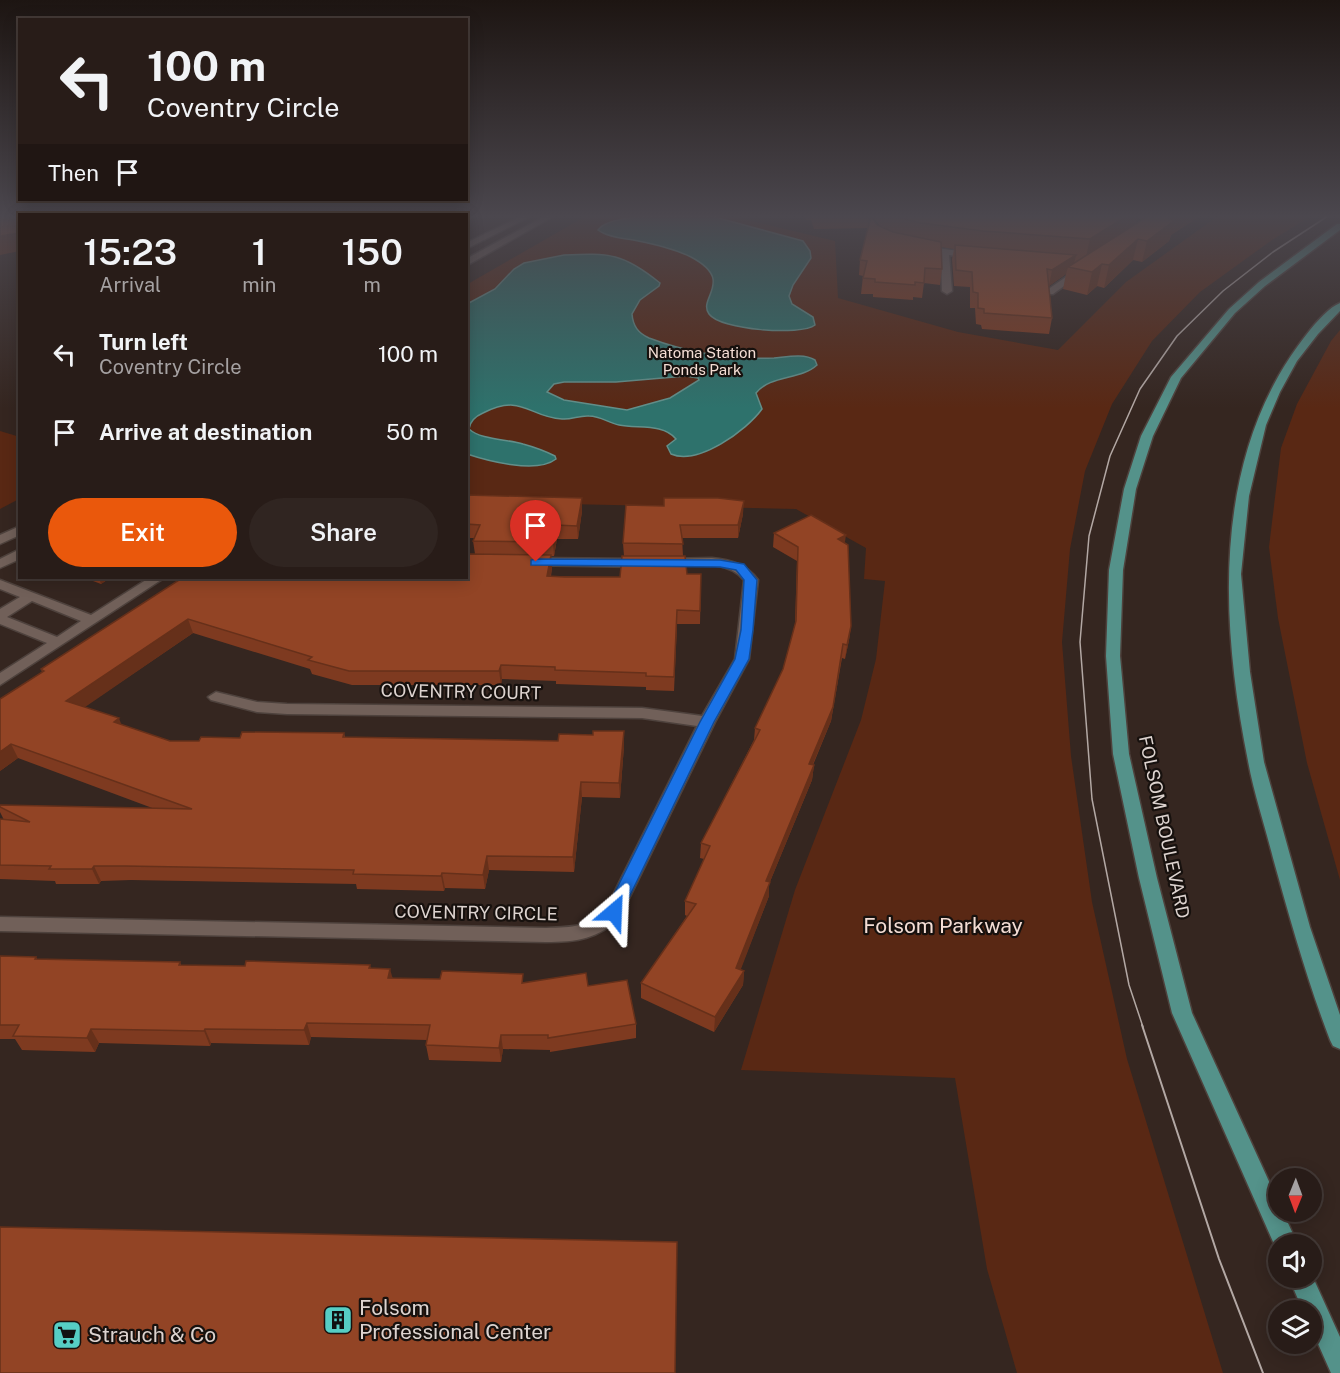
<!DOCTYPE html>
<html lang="en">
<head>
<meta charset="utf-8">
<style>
	body { margin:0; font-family:"Public Sans",sans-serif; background:#302521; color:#f1f3f6; height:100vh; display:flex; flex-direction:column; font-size:22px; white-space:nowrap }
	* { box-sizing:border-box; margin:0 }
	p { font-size:20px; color:#a5a1a2 }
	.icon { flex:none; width:33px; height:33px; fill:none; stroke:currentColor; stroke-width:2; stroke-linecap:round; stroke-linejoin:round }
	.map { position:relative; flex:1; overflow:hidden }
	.panel { position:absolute; left:18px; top:213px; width:450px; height:366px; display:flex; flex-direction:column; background:#281c18; border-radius:0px; box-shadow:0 3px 15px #0003,0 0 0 2px #443a37 }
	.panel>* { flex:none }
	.hud { position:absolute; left:18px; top:18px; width:450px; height:183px; border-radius:0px; box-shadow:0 3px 15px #0003,0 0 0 2px #443a37; background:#281c18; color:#f1f3f6; overflow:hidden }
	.needle { width:39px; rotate:181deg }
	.tools { position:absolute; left:1268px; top:1168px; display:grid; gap:12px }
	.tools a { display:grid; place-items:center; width:54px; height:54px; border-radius:50%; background:#281c18; box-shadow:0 3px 15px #0003,0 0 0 2px #443a37; font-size:30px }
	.pin { position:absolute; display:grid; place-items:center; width:51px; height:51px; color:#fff; margin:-62px -26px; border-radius:50% 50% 50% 0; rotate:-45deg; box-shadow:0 0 6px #0007 }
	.pin .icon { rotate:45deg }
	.me { position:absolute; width:66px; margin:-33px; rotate:26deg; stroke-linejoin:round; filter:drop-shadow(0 0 4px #0008) }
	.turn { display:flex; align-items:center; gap:21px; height:126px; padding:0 30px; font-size:27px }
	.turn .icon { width:78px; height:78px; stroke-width:2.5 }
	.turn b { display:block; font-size:42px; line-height:51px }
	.then { display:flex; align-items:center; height:57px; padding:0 30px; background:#0003; gap:12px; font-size:22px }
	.eta { display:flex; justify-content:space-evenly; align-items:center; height:102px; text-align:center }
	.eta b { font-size:36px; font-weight:600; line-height:42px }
	.cta { display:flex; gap:12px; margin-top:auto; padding:12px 30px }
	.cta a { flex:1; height:69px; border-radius:36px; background:#ea580c; color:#fff; font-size:24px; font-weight:600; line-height:69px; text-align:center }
	.cta a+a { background:#302521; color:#f1f3f6 }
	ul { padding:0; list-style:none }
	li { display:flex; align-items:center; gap:18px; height:78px; padding:0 30px }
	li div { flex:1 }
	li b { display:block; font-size:22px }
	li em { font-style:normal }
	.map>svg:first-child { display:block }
	.green { fill:#592814 }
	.water { fill:#2e726c; stroke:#628f8a; stroke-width:1.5; fill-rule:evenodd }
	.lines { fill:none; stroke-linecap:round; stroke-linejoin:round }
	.minor-casing { stroke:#4e423d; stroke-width:3 }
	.major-casing { stroke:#4e423d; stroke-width:3 }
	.minor { fill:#716059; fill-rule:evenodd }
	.major { fill:#54928a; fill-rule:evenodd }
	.tram-far1 { stroke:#b3a8a4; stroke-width:1.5 }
	.tram { stroke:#b3a8a4; stroke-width:2 }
	.wall { fill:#7e3a20; fill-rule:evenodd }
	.shaded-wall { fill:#66301a }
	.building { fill:#924425; stroke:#66301a; stroke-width:1.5 }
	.route { fill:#1a73e8; stroke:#114b97; stroke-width:1.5 }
	.labels { text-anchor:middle; stroke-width:4.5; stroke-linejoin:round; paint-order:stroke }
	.far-park-label { font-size:15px; fill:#f4ddd4; stroke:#17110e }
	.street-label { font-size:18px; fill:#ddd3cf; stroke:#17110e }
	.near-park-label { font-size:21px; fill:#f4ddd4; stroke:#17110e }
	.near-poi-label { font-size:21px; fill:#ddd3cf; stroke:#17110e; text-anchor:start }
</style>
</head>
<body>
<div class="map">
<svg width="1340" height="1373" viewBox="0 0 1340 1373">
	<rect width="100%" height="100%" fill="#352620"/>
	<g class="green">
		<path d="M586 216H730L835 241 838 298 958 332 1058 350 1126 282 1218 216H1311L1272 240 1200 292 1152 341 1112 404 1085 471 1070 549 1062 642 1071 756 1092 902 1127 1059 1223 1373H1017L987 1269 955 1078 741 1070 795 890 861 720 876 659 885 581 864 579 866 548 796 509 467 502 466 285Z"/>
		<path d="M1340 330V880L1307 763 1278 618 1269 547 1281 448 1297 404 1331 341Z"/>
		<path d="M0 431 20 437 19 499 0 509Z"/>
	</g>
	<g class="water">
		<path d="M666 216H711L803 241 810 251 811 258 793 285 789 296 792 304 813 317 815 325C801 336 720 330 709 314 697 298 736 281 691 257 673 248 652 244 633 240 622 238 607 237 598 230 608 216 648 217 666 216Z"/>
		<path d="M564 255C610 253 623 253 660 283L659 286 640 300 632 314C633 326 638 333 649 338 689 353 731 360 774 358 786 357 804 353 815 360L817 365C801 380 770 375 756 393L762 409C747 430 698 466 671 454L667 446 676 439C663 423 637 429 619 425 608 423 601 416 589 416 580 415 571 420 562 419 528 417 523 393 483 413 476 416 470 421 469 429 481 440 507 439 523 444 534 447 545 451 555 456L556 459C537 474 488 461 467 454V304L495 289 514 269 524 263ZM686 376 698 378 699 380 670 398 627 410 564 400 547 392 554 384 564 382H616Z"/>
	</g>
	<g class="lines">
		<g class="minor-casing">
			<g id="minor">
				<path d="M466 216H475L466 220Z"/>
				<path d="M522 216H531L466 249V243Z"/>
				<path d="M545 216H554L466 266V259Z"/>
				<path d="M923 246 973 253 977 256 973 259 949 255 952 291 947 294 942 291 941 254 920 251 919 249Z"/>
				<path d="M1079 268 1086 270 1053 294H1047V290Z"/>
				<path d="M20 526V535L0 544V535Z"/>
				<path d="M20 549V559L0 568V559Z"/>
				<path d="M531 558 642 559 649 563 642 567 526 565 524 562Z"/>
				<path d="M712 558C731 560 746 564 758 580L749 659 715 722 620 917C599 939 576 942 546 942L0 931V917L546 928C574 927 587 928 607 907L697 726 642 718 287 714 257 712 211 700 208 697 216 692 257 702 287 704 642 708 702 716 735 659 744 580C726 558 692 566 666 567L659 563 666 559Z"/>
				<path d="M149 578H164L0 685V673L47 643 0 624V609L20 597 0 589V580L91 615ZM32 601 81 621 57 637 7 617Z"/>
			</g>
		</g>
		<g class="major-casing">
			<g id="major">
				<path d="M1337 224H1340V230L1265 286 1235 313 1181 378 1153 436 1136 489 1123 570 1120 656 1129 754 1157 878 1192 1013 1278 1201V1212H1283L1298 1245H1278V1253L1172 1013 1139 878 1113 754 1106 656 1109 570 1124 489 1141 436 1171 377 1229 309 1259 282Z"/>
				<path d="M1340 303V311L1318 334 1297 361 1280 392 1266 425 1249 496 1241 574 1250 672 1264 762 1310 927 1340 1015V1049L1333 1046 1330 1040C1307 980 1290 919 1273 858 1265 826 1254 794 1248 761 1223 635 1213 491 1279 375 1290 356 1320 311 1340 303Z"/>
				<path d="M1311 1273 1340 1337V1373H1331L1311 1328V1311H1303L1289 1278H1311Z"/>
			</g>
		</g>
		<use href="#minor" class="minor"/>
		<use href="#major" class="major"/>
		<path class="tram-far1" d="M1143 1027 1129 985 1092 799 1080 642 1089 536 1110 456 1140 389 1177 336 1223 291 1273 252 1328 216"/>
		<path class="tram" d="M1142 1025 1219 1259 1263 1373"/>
	</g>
	<g class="wall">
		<path d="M805 216H869L868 228 814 229 811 220H806Z"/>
		<path d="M872 216H1200L1171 235 1169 241 1142 262 1133 260 1104 288 1097 286 1087 295 1063 289 1066 274 1049 286 1052 318 1049 334 982 329 981 325 976 324 975 308H970V287L954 286 952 259 954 249 941 247 942 269 940 285 924 283 922 298 913 297V300L873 297V294H861L863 276 859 275 860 260 877 225 880 226ZM1137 218 1142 220 1136 223Z"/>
		<path d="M466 495 582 511 578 539H557L554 556H551L552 568 551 576 620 577 624 556 623 543 626 505 743 514 738 538H682L683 556 687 574H701L700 624H677L674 691 646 690V687L556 684V681L502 679 501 685H352L312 674 310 669 193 633 84 707 121 725 170 741H199L240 738 344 733 345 737 624 746 620 798 582 797 574 872 489 870 485 889 445 888 444 891 357 889 356 884 131 880 101 881 99 884H56L55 881 0 879V819L4 820 0 812V805L155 809 18 758 0 771 42 672 41 669 182 578H466L475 554 473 541 475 538H466Z"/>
		<path d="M774 533 845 543 851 626 849 640 845 659 842 658 831 721 813 765H814L812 780 769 884V896L740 970 744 971 743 985 714 1032 641 998V983L687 916 685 915V901L704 859 700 858 701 843 754 740 755 728 783 669 795 624 797 561 773 547Z"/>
		<path d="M85 578H110L101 584Z"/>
		<path d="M0 957H36L37 959 180 962 181 965 245 966 370 965 371 969 393 978 588 986 636 1024V1038L550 1052V1050L503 1049 501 1062 429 1060 426 1045 427 1040 311 1037 309 1045 211 1043 210 1046 99 1043 95 1052 22 1050 15 1039H0Z"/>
	</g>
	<g class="shaded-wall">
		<path d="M1127 216H1138L1135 228 1085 261 1090 239Z"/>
		<path d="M1174 216H1200L1171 235 1169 241 1142 262 1147 241 1169 219Z"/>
		<path d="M20 233V251L0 255V236Z"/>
		<path d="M1138 239 1133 260 1104 288 1109 265Z"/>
		<path d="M1076 255 1073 268 1068 267 1066 274 1049 286 1052 270Z"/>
		<path d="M1102 264 1097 286 1087 295 1092 272Z"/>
		<path d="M582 498V511L578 539 577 526Z"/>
		<path d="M744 501 743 514 738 538V525Z"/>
		<path d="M556 525 557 539 554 556 553 542Z"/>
		<path d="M846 535 844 548 838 539Z"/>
		<path d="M551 555 552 568 548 589 547 576Z"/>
		<path d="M99 578H110L101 584Z"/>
		<path d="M188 619 193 633 72 716 66 701Z"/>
		<path d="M851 626 849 640 845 659 847 645Z"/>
		<path d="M843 644 831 721 807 778 809 764Z"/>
		<path d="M501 665 502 679 501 685 499 671Z"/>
		<path d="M119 718 124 732 114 722Z"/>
		<path d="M624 731V746L620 798 619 783Z"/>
		<path d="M11 744 18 758 0 771V752Z"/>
		<path d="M814 765 812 780 769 884V896L736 982V968L766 881Z"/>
		<path d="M581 782 582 797 574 872 573 857Z"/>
		<path d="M487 856 489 870 485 889 483 875Z"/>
		<path d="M94 866 101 881 99 884 92 869Z"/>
		<path d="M442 873 445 888 444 891 441 876Z"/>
		<path d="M390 969 394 983 388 978Z"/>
		<path d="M744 971 743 985 714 1032 715 1017Z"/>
		<path d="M307 1023 311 1037 309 1045 304 1030Z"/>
		<path d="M91 1029 99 1043 95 1052 87 1038Z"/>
		<path d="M205 1029 211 1043 210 1046 204 1031Z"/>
		<path d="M501 1035 503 1049 501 1062 499 1048Z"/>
	</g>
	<g class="building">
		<path d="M0 216H20V233L0 236Z"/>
		<path d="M871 216 877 225 893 232 941 242 942 269 925 268 924 283 915 282V285L875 282V279L863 278 867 261 860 260Z"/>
		<path d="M896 216H1127L1090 239 983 231 921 223 901 218Z"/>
		<path d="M1148 216H1174L1169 219 1175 220 1147 241 1138 239 1109 265 1102 264 1092 272 1068 267Z"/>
		<path d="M955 245 1076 255 1052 270 1047 269 1052 318 984 313V309L978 308V293L973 292 972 272 956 270Z"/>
		<path d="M466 495 582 498 577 526 556 525 553 542 473 541 480 525 466 524Z"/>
		<path d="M664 498H718L744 501 738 525H680L683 544 623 543 626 505 664 506Z"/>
		<path d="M811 515 846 535 838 539 848 545 851 626 847 645 843 644 833 707 809 764 814 765 766 881 770 882 736 968 744 971 715 1017 641 983 696 904 685 901 710 846 701 843 760 730 755 728 783 669 796 621 798 547 774 533Z"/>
		<path d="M469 554 551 555 547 576 565 577H620L622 556H685L687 574H701L700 611 677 610 674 677 646 676V673L555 670V667L501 665 499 671H349L308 660 312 657 188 619 66 701 119 718 114 722 170 741H199L201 737 240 738 242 732 344 733 343 737 558 741 559 734 593 735V731H624L619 783 581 782 573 857 487 856 483 875 442 873 441 876 353 874 354 870 125 866H94L92 869H49L51 866 0 865V819L30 822 0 807V805L192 809 11 744 0 752V699L44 671 41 669 182 578H466V560Z"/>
		<path d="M0 956 36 957 35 959 180 962 179 965 245 966 246 961 370 965 369 968 390 969 388 978 440 979 442 971 523 974 522 983 586 973 588 986 627 980 636 1024 548 1038V1035H501L499 1048 426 1045 430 1025 307 1023 304 1030 205 1029 204 1031 91 1029 87 1038 13 1036 19 1025H0Z"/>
		<path d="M0 1227 677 1242 675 1373H0Z"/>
	</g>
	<linearGradient id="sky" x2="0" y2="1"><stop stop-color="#1d1512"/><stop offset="0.53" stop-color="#4b474e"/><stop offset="1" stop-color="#4b474e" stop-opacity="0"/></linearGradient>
	<rect width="1340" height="408" fill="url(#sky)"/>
	<path class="route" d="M536 559 720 560 744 564 757 580 753 630 749 659 714 722 622 912 620 917 614 919 608 917 605 912 700 722 735 659 741 630 744 580 736 570 720 567 531 565V560Z"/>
	<defs>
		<g id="building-square" transform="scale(1.5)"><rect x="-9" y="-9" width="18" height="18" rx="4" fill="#56cec4" stroke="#17110e"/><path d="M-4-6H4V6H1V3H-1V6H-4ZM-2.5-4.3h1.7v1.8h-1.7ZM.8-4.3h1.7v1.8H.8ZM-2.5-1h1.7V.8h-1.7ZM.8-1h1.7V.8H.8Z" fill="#111"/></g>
		<g id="supermarket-square" transform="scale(1.5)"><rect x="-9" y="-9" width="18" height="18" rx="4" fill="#56cec4" stroke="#17110e"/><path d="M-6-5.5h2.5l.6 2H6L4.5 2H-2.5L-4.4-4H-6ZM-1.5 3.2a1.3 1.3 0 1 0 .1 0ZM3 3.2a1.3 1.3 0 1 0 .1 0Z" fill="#111"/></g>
	</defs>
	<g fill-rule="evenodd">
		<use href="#building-square" x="338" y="1320"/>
		<use href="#supermarket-square" x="67" y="1335"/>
	</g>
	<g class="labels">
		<g class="far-park-label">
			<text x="702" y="358">Natoma Station<tspan x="702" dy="17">Ponds Park</tspan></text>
		</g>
		<g class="street-label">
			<text transform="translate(461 692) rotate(1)" y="6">COVENTRY COURT</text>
			<text transform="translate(1164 827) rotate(78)" y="6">FOLSOM BOULEVARD</text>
			<text transform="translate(476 913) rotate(1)" y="6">COVENTRY CIRCLE</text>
		</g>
		<g class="near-park-label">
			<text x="943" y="933">Folsom Parkway</text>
		</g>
		<g class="near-poi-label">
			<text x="359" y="1315">Folsom<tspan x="359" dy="24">Professional Center</tspan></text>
			<text x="88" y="1342">Strauch &amp; Co</text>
		</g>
	</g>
</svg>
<div class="tools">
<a><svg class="needle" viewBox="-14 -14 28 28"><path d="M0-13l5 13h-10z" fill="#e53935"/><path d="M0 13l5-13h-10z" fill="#a5a1a2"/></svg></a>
<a><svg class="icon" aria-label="sound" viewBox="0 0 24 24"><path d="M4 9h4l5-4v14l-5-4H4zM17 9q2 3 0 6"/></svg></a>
<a><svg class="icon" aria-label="layers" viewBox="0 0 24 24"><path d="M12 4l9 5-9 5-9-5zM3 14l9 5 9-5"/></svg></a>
</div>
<div class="pin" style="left:536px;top:562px;background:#d93025"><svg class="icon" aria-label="arrive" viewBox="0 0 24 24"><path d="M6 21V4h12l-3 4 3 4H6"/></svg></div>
<svg class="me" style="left:614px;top:912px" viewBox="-20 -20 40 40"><path d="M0-17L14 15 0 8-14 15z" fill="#1a73e8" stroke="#fff" stroke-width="4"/></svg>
<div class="hud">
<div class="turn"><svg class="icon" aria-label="left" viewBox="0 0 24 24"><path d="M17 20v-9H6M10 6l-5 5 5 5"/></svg><div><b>100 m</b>Coventry Circle</div></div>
<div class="then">Then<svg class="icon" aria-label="arrive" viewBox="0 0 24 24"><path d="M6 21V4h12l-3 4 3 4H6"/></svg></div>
</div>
<section class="panel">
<div class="eta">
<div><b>15:23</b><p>Arrival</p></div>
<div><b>1</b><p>min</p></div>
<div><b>150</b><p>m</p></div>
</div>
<ul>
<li><svg class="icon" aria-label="left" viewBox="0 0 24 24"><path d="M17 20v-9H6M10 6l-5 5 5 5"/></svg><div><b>Turn left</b><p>Coventry Circle</p></div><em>100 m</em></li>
<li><svg class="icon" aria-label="arrive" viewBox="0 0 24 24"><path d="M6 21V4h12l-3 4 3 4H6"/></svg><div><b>Arrive at destination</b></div><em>50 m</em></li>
</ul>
<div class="cta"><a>Exit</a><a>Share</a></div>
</section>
</div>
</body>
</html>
